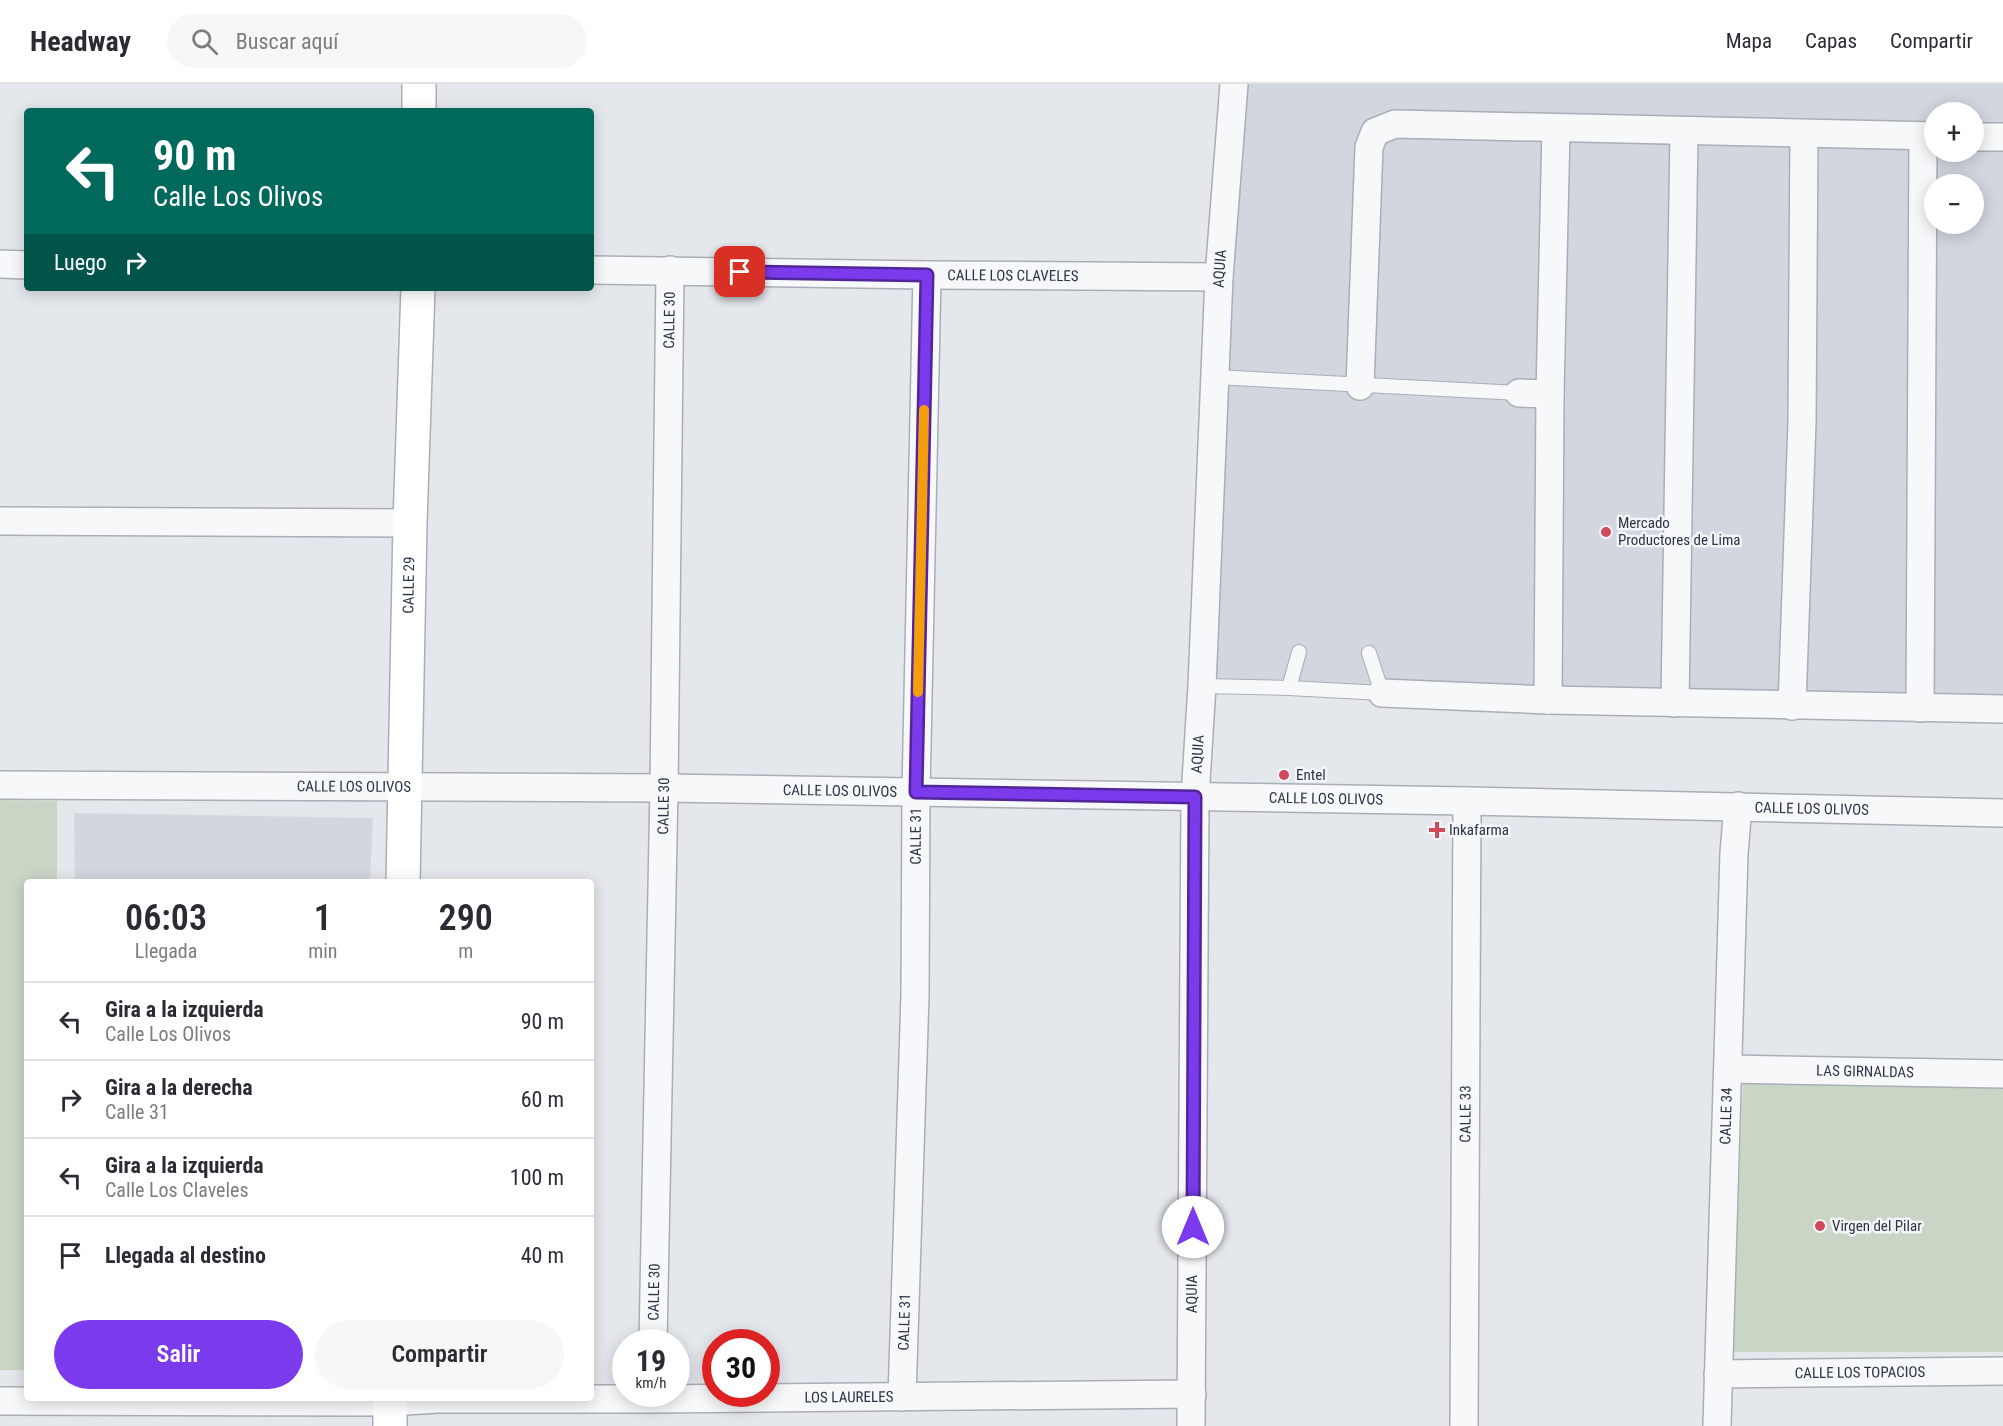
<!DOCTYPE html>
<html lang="es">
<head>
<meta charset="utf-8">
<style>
	body { margin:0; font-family:"Roboto Condensed",sans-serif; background:#f7f7f7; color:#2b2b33; height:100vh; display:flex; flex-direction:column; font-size:22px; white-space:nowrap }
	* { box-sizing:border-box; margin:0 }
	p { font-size:20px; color:#7c7c81 }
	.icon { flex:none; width:33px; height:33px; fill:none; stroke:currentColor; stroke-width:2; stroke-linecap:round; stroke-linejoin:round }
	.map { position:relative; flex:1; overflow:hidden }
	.details { position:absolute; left:24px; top:795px; width:570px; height:522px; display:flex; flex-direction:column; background:#fff; border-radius:6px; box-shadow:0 3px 15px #0003 }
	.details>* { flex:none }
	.hud { position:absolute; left:24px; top:24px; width:570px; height:183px; border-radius:6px; box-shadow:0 3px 15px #0003; background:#00695c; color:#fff; overflow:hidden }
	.buttons { position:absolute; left:1924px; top:18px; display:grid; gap:12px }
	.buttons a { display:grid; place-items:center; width:60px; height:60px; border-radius:50%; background:#fff; box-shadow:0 3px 15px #0003; font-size:30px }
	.speed { position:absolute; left:612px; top:1245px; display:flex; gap:12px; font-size:30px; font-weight:700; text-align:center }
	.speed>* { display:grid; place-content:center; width:78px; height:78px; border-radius:50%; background:#fff; box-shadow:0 3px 15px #0003; line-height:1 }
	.speed small { font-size:15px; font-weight:400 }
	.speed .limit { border:9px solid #d22; background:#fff; color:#111 }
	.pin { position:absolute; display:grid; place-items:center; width:51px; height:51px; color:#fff; margin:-26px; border-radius:12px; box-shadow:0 3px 9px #0006 }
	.me { position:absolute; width:66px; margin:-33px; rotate:0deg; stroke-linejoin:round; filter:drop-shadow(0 0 4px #0008) }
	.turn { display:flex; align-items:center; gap:21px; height:126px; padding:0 30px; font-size:27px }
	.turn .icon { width:78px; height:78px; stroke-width:2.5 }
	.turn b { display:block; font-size:42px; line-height:51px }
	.then { display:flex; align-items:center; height:57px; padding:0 30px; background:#0003; gap:12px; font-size:22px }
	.eta { display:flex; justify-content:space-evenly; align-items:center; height:102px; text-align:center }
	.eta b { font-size:36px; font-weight:600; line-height:42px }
	.cta { display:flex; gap:12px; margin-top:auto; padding:12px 30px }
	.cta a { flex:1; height:69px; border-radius:36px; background:#7c3aed; color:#fff; font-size:24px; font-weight:600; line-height:69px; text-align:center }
	.cta a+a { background:#f7f7f7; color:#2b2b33 }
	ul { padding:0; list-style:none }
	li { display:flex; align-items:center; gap:18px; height:78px; padding:0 30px; border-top:2px solid #e1e1e2 }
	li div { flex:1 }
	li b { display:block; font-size:22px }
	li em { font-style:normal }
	header { display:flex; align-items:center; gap:36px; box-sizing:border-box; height:84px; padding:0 30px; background:#fff; border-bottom:2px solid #e1e1e2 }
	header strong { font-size:28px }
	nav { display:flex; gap:33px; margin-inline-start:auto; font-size:21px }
	.search { width:420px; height:54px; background:#f7f7f7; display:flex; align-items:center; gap:15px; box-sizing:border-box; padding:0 21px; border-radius:33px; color:#7c7c81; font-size:22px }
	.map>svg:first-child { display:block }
	.built { fill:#d2d6de; fill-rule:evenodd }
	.green { fill:#c9d6c5 }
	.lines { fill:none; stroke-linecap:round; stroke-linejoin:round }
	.lane-casing { stroke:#a9aeb7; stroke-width:16 }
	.street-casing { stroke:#a9aeb7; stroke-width:30 }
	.secondary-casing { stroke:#a9aeb7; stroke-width:36 }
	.lane { stroke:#f7f8fa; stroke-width:14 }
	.street { stroke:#f7f8fa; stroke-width:27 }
	.secondary { stroke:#fff; stroke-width:33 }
	.route-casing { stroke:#51269a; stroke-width:15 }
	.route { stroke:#7c3aed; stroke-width:10 }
	.slow { stroke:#f59e0b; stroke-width:10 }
	.poi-dot { fill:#d1495b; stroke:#f4f6f9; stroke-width:2 }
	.labels { text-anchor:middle; stroke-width:5; stroke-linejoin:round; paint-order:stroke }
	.street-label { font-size:15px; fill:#2b3445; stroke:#f4f6f9 }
	.poi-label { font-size:15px; fill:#2b3445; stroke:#f4f6f9; text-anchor:start }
</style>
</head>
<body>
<header>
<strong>Headway</strong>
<div class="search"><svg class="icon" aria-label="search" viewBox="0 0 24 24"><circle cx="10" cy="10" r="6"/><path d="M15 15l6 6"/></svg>Buscar aquí</div>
<nav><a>Mapa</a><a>Capas</a><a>Compartir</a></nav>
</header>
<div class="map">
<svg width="2003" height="1342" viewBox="0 0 2003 1342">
	<rect width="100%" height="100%" fill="#e4e7ec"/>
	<g class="built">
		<path d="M1244 0H2003V619L1202 602ZM1935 28H1974V68H1935ZM1935 100H1974V140H1935Z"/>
		<path d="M74 729 373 734 370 798H75Z"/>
	</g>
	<g class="green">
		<path d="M0 716 57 717V798H27V1286H0Z"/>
		<path d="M1743 999 2003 1003V1268H1732Z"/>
	</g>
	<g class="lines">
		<g class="lane-casing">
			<g id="lane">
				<path d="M1215 293 1519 309"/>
				<path d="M1202 602 1289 604 1382 609 1369 569"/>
				<path d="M1289 604 1299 568"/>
			</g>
		</g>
		<g class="street-casing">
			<g id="street">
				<path d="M1974 53H2003"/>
				<path d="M0 180 27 181"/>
				<path id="s1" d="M591 186 927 191 1219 193"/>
				<path d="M1360 302 1369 63 1375 48 1395 40 1935 52"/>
				<path d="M1519 309 1550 310"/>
				<path d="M0 437 410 439"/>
				<path d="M1382 609 1548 616 2003 625"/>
				<path d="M1548 616 1550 310 1556 44"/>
				<path d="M1675 619 1684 48"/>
				<path d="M1792 622 1802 338 1804 50"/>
				<path d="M1920 624 1923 52"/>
				<path id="s2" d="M0 701 664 704 1467 717 2003 729"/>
				<path id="s3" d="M1729 985 2003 990"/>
				<path id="s4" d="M653 1258 664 704 670 186"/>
				<path id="s5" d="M1718 1290 2003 1287"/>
				<path id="s6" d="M902 1313 915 911 916 708 927 191"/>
				<path id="s7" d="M0 1317 390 1318 438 1315H651L1192 1310"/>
				<path id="s8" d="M1191 1342 1195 713 1202 602 1219 193 1234 0"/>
				<path id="s9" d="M1464 1342 1467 717"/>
				<path id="s10" d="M1717 1342 1734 769 1738 722"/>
			</g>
		</g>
		<g class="secondary-casing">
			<g id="secondary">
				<path d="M419 27V0"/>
				<path id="s11" d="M403 798 410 439 418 204"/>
				<path d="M390 1342V1314"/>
			</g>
		</g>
		<use href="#lane" class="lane"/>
		<use href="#street" class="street"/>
		<use href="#secondary" class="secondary"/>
	</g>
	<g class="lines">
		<g class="route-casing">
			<path id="route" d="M740 188 927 191 916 708 1195 713 1193 1143"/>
		</g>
		<use href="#route" class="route"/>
		<path class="slow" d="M918 608 924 326"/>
	</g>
	<g class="poi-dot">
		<circle cx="1606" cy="448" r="6"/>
		<circle cx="1284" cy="691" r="6"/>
		<path d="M1434 737h6v6h6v6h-6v6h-6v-6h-6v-6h6z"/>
		<circle cx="1820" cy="1142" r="6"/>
	</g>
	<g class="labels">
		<g class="street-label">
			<text dy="5" stroke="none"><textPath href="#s8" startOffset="1158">AQUIA</textPath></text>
			<text dy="5" stroke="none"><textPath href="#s1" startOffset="422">CALLE LOS CLAVELES</textPath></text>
			<text dy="5" stroke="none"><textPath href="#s4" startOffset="1022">CALLE 30</textPath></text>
			<text dy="5" stroke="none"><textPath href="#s11" startOffset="297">CALLE 29</textPath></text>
			<text dy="5" stroke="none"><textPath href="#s8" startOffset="672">AQUIA</textPath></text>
			<text dy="5" stroke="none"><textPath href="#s2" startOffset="354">CALLE LOS OLIVOS</textPath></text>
			<text dy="5" stroke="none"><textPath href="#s2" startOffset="840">CALLE LOS OLIVOS</textPath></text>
			<text dy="5" stroke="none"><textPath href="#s2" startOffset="1326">CALLE LOS OLIVOS</textPath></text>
			<text dy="5" stroke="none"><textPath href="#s4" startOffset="536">CALLE 30</textPath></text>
			<text dy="5" stroke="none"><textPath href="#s2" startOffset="1812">CALLE LOS OLIVOS</textPath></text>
			<text dy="5" stroke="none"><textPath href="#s6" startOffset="561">CALLE 31</textPath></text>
			<text dy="5" stroke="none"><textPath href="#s3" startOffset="136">LAS GIRNALDAS</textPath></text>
			<text dy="5" stroke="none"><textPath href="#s9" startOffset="312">CALLE 33</textPath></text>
			<text dy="5" stroke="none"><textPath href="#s10" startOffset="310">CALLE 34</textPath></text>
			<text dy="5" stroke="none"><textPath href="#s4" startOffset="50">CALLE 30</textPath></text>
			<text dy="5" stroke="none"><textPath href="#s8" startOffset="132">AQUIA</textPath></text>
			<text dy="5" stroke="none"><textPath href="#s6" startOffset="75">CALLE 31</textPath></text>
			<text dy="5" stroke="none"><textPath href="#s5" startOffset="142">CALLE LOS TOPACIOS</textPath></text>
			<text dy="5" stroke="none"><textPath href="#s7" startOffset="849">LOS LAURELES</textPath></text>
		</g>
		<g class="poi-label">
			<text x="1618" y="444">Mercado<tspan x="1618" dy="17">Productores de Lima</tspan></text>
			<text x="1296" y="696">Entel</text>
			<text x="1449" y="751">Inkafarma</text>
			<text x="1832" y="1147">Virgen del Pilar</text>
		</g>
	</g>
</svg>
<div class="buttons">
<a>+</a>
<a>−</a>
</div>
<div class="speed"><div>19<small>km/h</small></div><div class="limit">30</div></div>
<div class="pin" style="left:740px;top:188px;background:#d93025"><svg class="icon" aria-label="arrive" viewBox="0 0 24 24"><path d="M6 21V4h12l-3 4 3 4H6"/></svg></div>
<svg class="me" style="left:1193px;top:1143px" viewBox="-20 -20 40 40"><circle r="19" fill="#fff"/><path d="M0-13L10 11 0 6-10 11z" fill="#7c3aed"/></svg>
<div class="hud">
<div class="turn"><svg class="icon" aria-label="left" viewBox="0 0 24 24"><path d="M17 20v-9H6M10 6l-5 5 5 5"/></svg><div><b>90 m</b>Calle Los Olivos</div></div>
<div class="then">Luego<svg class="icon" aria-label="right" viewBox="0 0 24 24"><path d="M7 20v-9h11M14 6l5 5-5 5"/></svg></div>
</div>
<section class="details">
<div class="eta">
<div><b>06:03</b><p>Llegada</p></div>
<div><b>1</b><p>min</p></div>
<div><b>290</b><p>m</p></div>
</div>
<ul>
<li><svg class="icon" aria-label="left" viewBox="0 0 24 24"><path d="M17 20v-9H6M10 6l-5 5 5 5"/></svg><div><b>Gira a la izquierda</b><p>Calle Los Olivos</p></div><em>90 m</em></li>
<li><svg class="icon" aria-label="right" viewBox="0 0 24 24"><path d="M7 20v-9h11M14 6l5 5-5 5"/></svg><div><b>Gira a la derecha</b><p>Calle 31</p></div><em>60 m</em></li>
<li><svg class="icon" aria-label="left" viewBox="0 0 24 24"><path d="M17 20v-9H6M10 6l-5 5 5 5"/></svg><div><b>Gira a la izquierda</b><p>Calle Los Claveles</p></div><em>100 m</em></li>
<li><svg class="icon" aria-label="arrive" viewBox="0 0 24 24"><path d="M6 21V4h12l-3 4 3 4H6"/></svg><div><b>Llegada al destino</b></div><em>40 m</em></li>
</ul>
<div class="cta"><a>Salir</a><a>Compartir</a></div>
</section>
</div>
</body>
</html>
